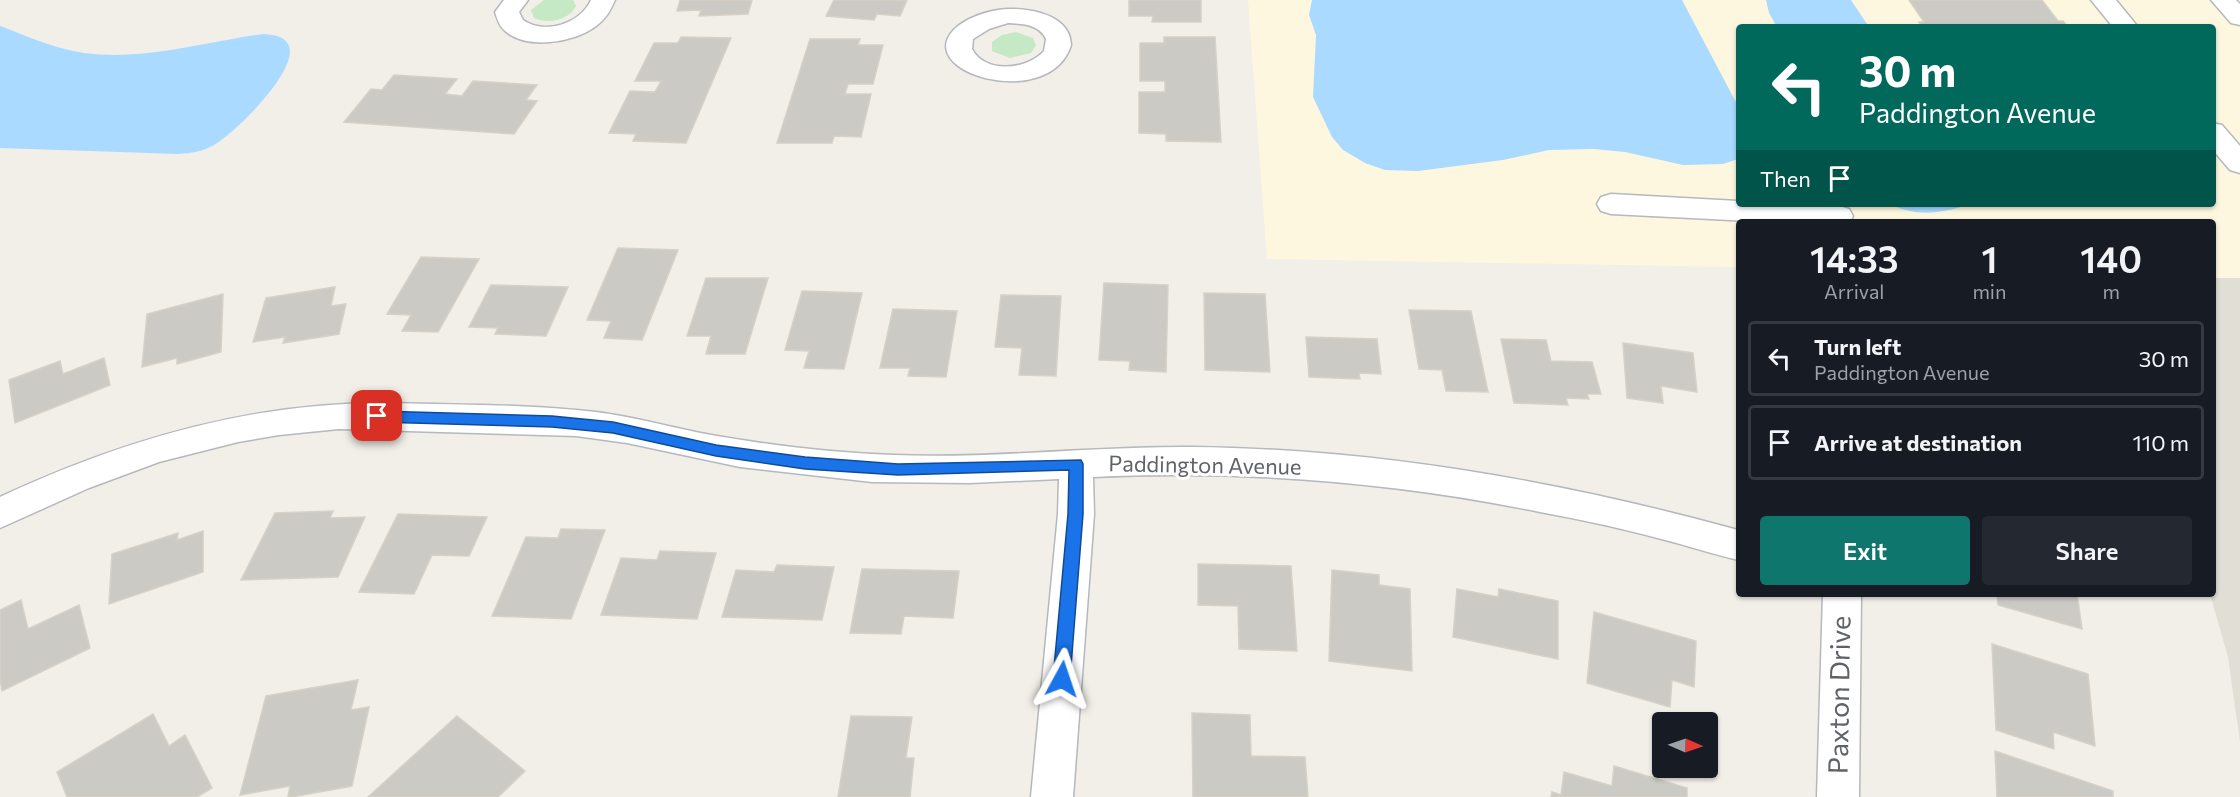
<!DOCTYPE html>
<html lang="en">
<head>
<meta charset="utf-8">
<style>
	body { margin:0; font-family:Commissioner,sans-serif; background:#242831; color:#f1f3f6; height:100vh; display:flex; flex-direction:column; font-size:22px; white-space:nowrap }
	* { box-sizing:border-box; margin:0 }
	p { font-size:20px; color:#9ea1a6 }
	.icon { flex:none; width:33px; height:33px; fill:none; stroke:currentColor; stroke-width:2; stroke-linecap:round; stroke-linejoin:round }
	.map { position:relative; flex:1; overflow:hidden }
	.side { position:absolute; left:1736px; top:219px; width:480px; height:378px; display:flex; flex-direction:column; background:#171b24; border-radius:6px; box-shadow:0 2px 4px #0004 }
	.side>* { flex:none }
	.top-card { position:absolute; left:1736px; top:24px; width:480px; height:183px; border-radius:6px; box-shadow:0 2px 4px #0004; background:#00695c; color:#fff; overflow:hidden }
	.needle { width:39px; rotate:92deg }
	.controls { position:absolute; left:1652px; top:712px; display:grid; gap:12px }
	.controls a { display:grid; place-items:center; width:66px; height:66px; border-radius:6px; background:#171b24; box-shadow:0 2px 4px #0004; font-size:30px }
	.pin { position:absolute; display:grid; place-items:center; width:51px; height:51px; color:#fff; margin:-26px; border-radius:12px; box-shadow:0 3px 9px #0006 }
	.me { position:absolute; width:66px; margin:-33px; rotate:5deg; stroke-linejoin:round; filter:drop-shadow(0 0 4px #0008) }
	.turn { display:flex; align-items:center; gap:21px; height:126px; padding:0 24px; font-size:27px }
	.turn .icon { width:78px; height:78px; stroke-width:2.5 }
	.turn b { display:block; font-size:42px; line-height:51px }
	.then { display:flex; align-items:center; height:57px; padding:0 24px; background:#0003; gap:12px; font-size:22px }
	.eta { display:flex; justify-content:space-evenly; align-items:center; height:102px; text-align:center }
	.eta b { font-size:36px; font-weight:600; line-height:42px }
	.action { display:flex; gap:12px; margin-top:auto; padding:12px 24px }
	.action a { flex:1; height:69px; border-radius:6px; background:#0f766e; color:#fff; font-size:24px; font-weight:600; line-height:69px; text-align:center }
	.action a+a { background:#242831; color:#f1f3f6 }
	ul { padding:0; list-style:none }
	li { display:flex; align-items:center; gap:18px; height:75px; margin:0 12px 9px; padding:0 12px; border:3px solid #363941; border-radius:6px }
	li div { flex:1 }
	li b { display:block; font-size:22px }
	li em { font-style:normal }
	.map>svg:first-child { display:block }
	.commercial { fill:#fef7e0; fill-rule:evenodd }
	.education { fill:#e1ded6 }
	.green { fill:#c5e8c5 }
	.water { fill:#aadaff }
	.building { fill:#cccac5; stroke:#d6d1c6; stroke-width:1.5 }
	.lines { fill:none; stroke-linecap:round; stroke-linejoin:round }
	.minor-casing { stroke:#b5b8bc; stroke-width:3 }
	.minor { fill:#fff; fill-rule:evenodd }
	.route { fill:#1a73e8; stroke:#114b97; stroke-width:1.5 }
	.labels { text-anchor:middle; stroke-width:6; stroke-linejoin:round; paint-order:stroke }
	.street-label { font-size:22px; fill:#5f6368; stroke:#fff }
	.near-street-label { font-size:27px; fill:#5f6368; stroke:#fff }
</style>
</head>
<body>
<div class="map">
<svg width="2240" height="797" viewBox="0 0 2240 797">
	<rect width="100%" height="100%" fill="#f1efe8"/>
	<path class="commercial" d="M1248 0H2240V278H2213L2212 222H1738V267L1267 259ZM1738 27H2212V204H1738Z"/>
	<path class="education" d="M2213 278H2240V742L2228 657 2210 594H2212Z"/>
	<g class="green">
		<path d="M544 0H573L576 6C568 21 548 24 534 18L531 10Z"/>
		<path d="M1016 32 1033 38 1036 45 1031 53 1010 58 992 51V42L1002 35Z"/>
	</g>
	<g class="water">
		<path d="M1312 0H1682L1738 106V159L1723 164 1683 165 1625 152 1594 149 1549 150 1503 160 1418 171 1385 170 1365 163 1343 150 1332 137 1313 97 1316 35 1309 15Z"/>
		<path d="M1766 0H1851L1869 27H1777L1769 13Z"/>
		<path d="M0 26C27 36 55 49 84 53 143 61 205 42 263 34 272 35 283 35 288 44 302 68 234 134 214 145 202 152 191 153 178 154L0 148Z"/>
		<path d="M1891 204H1962L1961 207C1938 214 1912 216 1891 204Z"/>
	</g>
	<g class="building">
		<path d="M680 0H752L748 14 699 16 701 10 677 11Z"/>
		<path d="M834 0H907L900 16 877 14 874 20 826 16Z"/>
		<path d="M1129 0H1201V22H1152L1153 16H1129Z"/>
		<path d="M1909 0H2042L2058 21H2063L2068 27H1922L1919 22H1924Z"/>
		<path d="M681 37 731 38 686 143 633 141 636 134 609 133 630 91 655 92 661 81H635L654 43H678Z"/>
		<path d="M1164 37H1215L1221 142 1166 141V134L1139 133V92H1165V81H1140V43H1164Z"/>
		<path d="M810 39H860L858 45H883L873 84H848L845 94H871L861 137 834 136 832 143H777Z"/>
		<path d="M394 75 457 79 445 94 462 96 473 81 537 85 526 100 537 101 514 134 344 122 371 89 382 90Z"/>
		<path d="M618 248 678 250 642 340 604 338 611 321 587 320Z"/>
		<path d="M421 257 479 259 438 332 402 331 411 315 387 314Z"/>
		<path d="M706 278H768L745 354H706L711 336H687Z"/>
		<path d="M1104 283 1168 285 1166 372 1129 370 1130 361 1099 360Z"/>
		<path d="M491 285 568 287 546 336 495 334 498 328 469 327Z"/>
		<path d="M335 287 331 306 346 304 339 334 283 343 285 337 253 342 266 298Z"/>
		<path d="M802 291 862 293 844 369 804 368 809 351 785 350Z"/>
		<path d="M1204 293 1265 294 1270 372 1205 370Z"/>
		<path d="M223 294 221 352 177 364V358L142 367 147 314Z"/>
		<path d="M1001 295 1061 296 1056 376 1019 375 1022 348 995 347Z"/>
		<path d="M893 309 957 311 946 377 908 376 910 368H880Z"/>
		<path d="M1409 310 1471 311 1488 392 1446 391 1442 370 1419 369Z"/>
		<path d="M1306 337 1377 339 1381 374 1359 373 1360 379 1309 377Z"/>
		<path d="M1501 339 1546 340 1551 361 1592 362 1601 394H1587L1589 399 1566 398 1568 405 1514 403Z"/>
		<path d="M1623 343 1693 353 1697 392 1661 386 1663 403 1627 398Z"/>
		<path d="M104 358 110 385 15 423 9 380 60 361 63 374Z"/>
		<path d="M333 511 330 518 365 517 338 577 241 580 275 513Z"/>
		<path d="M398 514 487 517 469 556 432 555 414 594 359 592Z"/>
		<path d="M561 529 605 530 571 619 492 616 526 537 558 538Z"/>
		<path d="M203 531V572L109 604 112 554 178 533 177 540Z"/>
		<path d="M660 551 716 553 697 619 601 615 621 558 657 560Z"/>
		<path d="M1198 564 1291 566 1297 651 1239 649 1238 606 1198 605Z"/>
		<path d="M777 565 834 567 822 620 722 617 736 570 774 572Z"/>
		<path d="M862 569 959 571 953 618 904 616 901 634 850 633Z"/>
		<path d="M1332 570 1379 575V585L1410 589 1412 671 1329 661Z"/>
		<path d="M1457 589 1498 597 1499 589 1558 601V659L1453 637Z"/>
		<path d="M1997 594H2077L2082 629 1998 605Z"/>
		<path d="M21 600 28 629 79 605 90 648 2 691 0 679V610Z"/>
		<path d="M1594 612 1696 641 1694 687 1672 680 1670 707 1587 683Z"/>
		<path d="M1992 644 2088 674 2095 746 2053 732 2054 749 1996 730Z"/>
		<path d="M358 680 351 710 369 707 352 786 292 797H288L290 786 240 795 266 696Z"/>
		<path d="M1192 713 1250 715 1251 756 1305 757 1308 797H1193Z"/>
		<path d="M153 714 169 746 185 735 212 788 197 797H67L57 772Z"/>
		<path d="M457 716 525 771 498 797H368Z"/>
		<path d="M851 716 912 717 906 758H914L910 797H838Z"/>
		<path d="M1995 751 2113 791V797H1997Z"/>
		<path d="M1614 766 1687 788V797H1551L1552 792 1561 795 1564 772 1612 786Z"/>
	</g>
	<g class="lines">
		<g class="minor-casing">
			<g id="minor">
				<path d="M504 0H528L519 12 523 20C545 35 580 24 591 0H615C610 11 606 19 596 26 574 43 524 51 503 29 499 25 497 18 495 12Z"/>
				<path d="M2091 0H2116L2138 27H2113Z"/>
				<path d="M2211 0H2236L2240 4V25L2231 23Z"/>
				<path d="M1014 9C1037 10 1070 17 1071 45 1050 114 904 71 958 26 972 15 996 8 1014 9ZM1008 23C1022 24 1039 24 1046 39L1044 51C1027 70 985 74 972 49L973 39 989 29Z"/>
				<path d="M2212 123 2222 125 2240 146V173L2230 170 2212 149Z"/>
				<path d="M1611 194 1738 201V204L1839 206 1849 209 1853 216 1850 222H1770L1611 214 1601 211 1597 204 1601 197Z"/>
				<path d="M392 403C460 405 529 404 596 412 637 417 676 429 717 436 775 446 834 453 893 455 993 459 1093 446 1193 447 1378 449 1560 481 1738 530V560C1717 555 1695 548 1673 542 1629 530 1585 520 1540 512 1394 482 1242 470 1093 477L1094 514 1073 797H1031L1058 514 1059 479 970 483 872 482 740 467 627 443 576 436 339 429 279 435 238 442 159 462 89 488 0 528V497C124 439 255 401 392 403Z"/>
				<path d="M1823 594H1861L1859 797H1817Z"/>
			</g>
		</g>
		<use href="#minor" class="minor"/>
	</g>
	<path class="route" d="M377 411 552 416 613 422 716 445 805 457 898 464 1081 460 1083 464V514L1070 679 1067 684 1062 686 1056 684 1053 679 1068 514 1069 470 898 475 805 469 716 456 613 433 552 427 377 422 370 416Z"/>
	<g class="labels">
		<g class="street-label">
			<text transform="translate(1205 465) rotate(1)" y="8">Paddington Avenue</text>
		</g>
		<g class="near-street-label">
			<text transform="translate(1840 695) rotate(-89)" y="9">Paxton Drive</text>
		</g>
	</g>
</svg>
<div class="controls">
<a><svg class="needle" viewBox="-14 -14 28 28"><path d="M0-13l5 13h-10z" fill="#e53935"/><path d="M0 13l5-13h-10z" fill="#9ea1a6"/></svg></a>
</div>
<div class="pin" style="left:377px;top:416px;background:#d93025"><svg class="icon" aria-label="arrive" viewBox="0 0 24 24"><path d="M6 21V4h12l-3 4 3 4H6"/></svg></div>
<svg class="me" style="left:1062px;top:679px" viewBox="-20 -20 40 40"><path d="M0-17L14 15 0 8-14 15z" fill="#1a73e8" stroke="#fff" stroke-width="4"/></svg>
<div class="top-card">
<div class="turn"><svg class="icon" aria-label="left" viewBox="0 0 24 24"><path d="M17 20v-9H6M10 6l-5 5 5 5"/></svg><div><b>30 m</b>Paddington Avenue</div></div>
<div class="then">Then<svg class="icon" aria-label="arrive" viewBox="0 0 24 24"><path d="M6 21V4h12l-3 4 3 4H6"/></svg></div>
</div>
<section class="side">
<div class="eta">
<div><b>14:33</b><p>Arrival</p></div>
<div><b>1</b><p>min</p></div>
<div><b>140</b><p>m</p></div>
</div>
<ul>
<li><svg class="icon" aria-label="left" viewBox="0 0 24 24"><path d="M17 20v-9H6M10 6l-5 5 5 5"/></svg><div><b>Turn left</b><p>Paddington Avenue</p></div><em>30 m</em></li>
<li><svg class="icon" aria-label="arrive" viewBox="0 0 24 24"><path d="M6 21V4h12l-3 4 3 4H6"/></svg><div><b>Arrive at destination</b></div><em>110 m</em></li>
</ul>
<div class="action"><a>Exit</a><a>Share</a></div>
</section>
</div>
</body>
</html>
